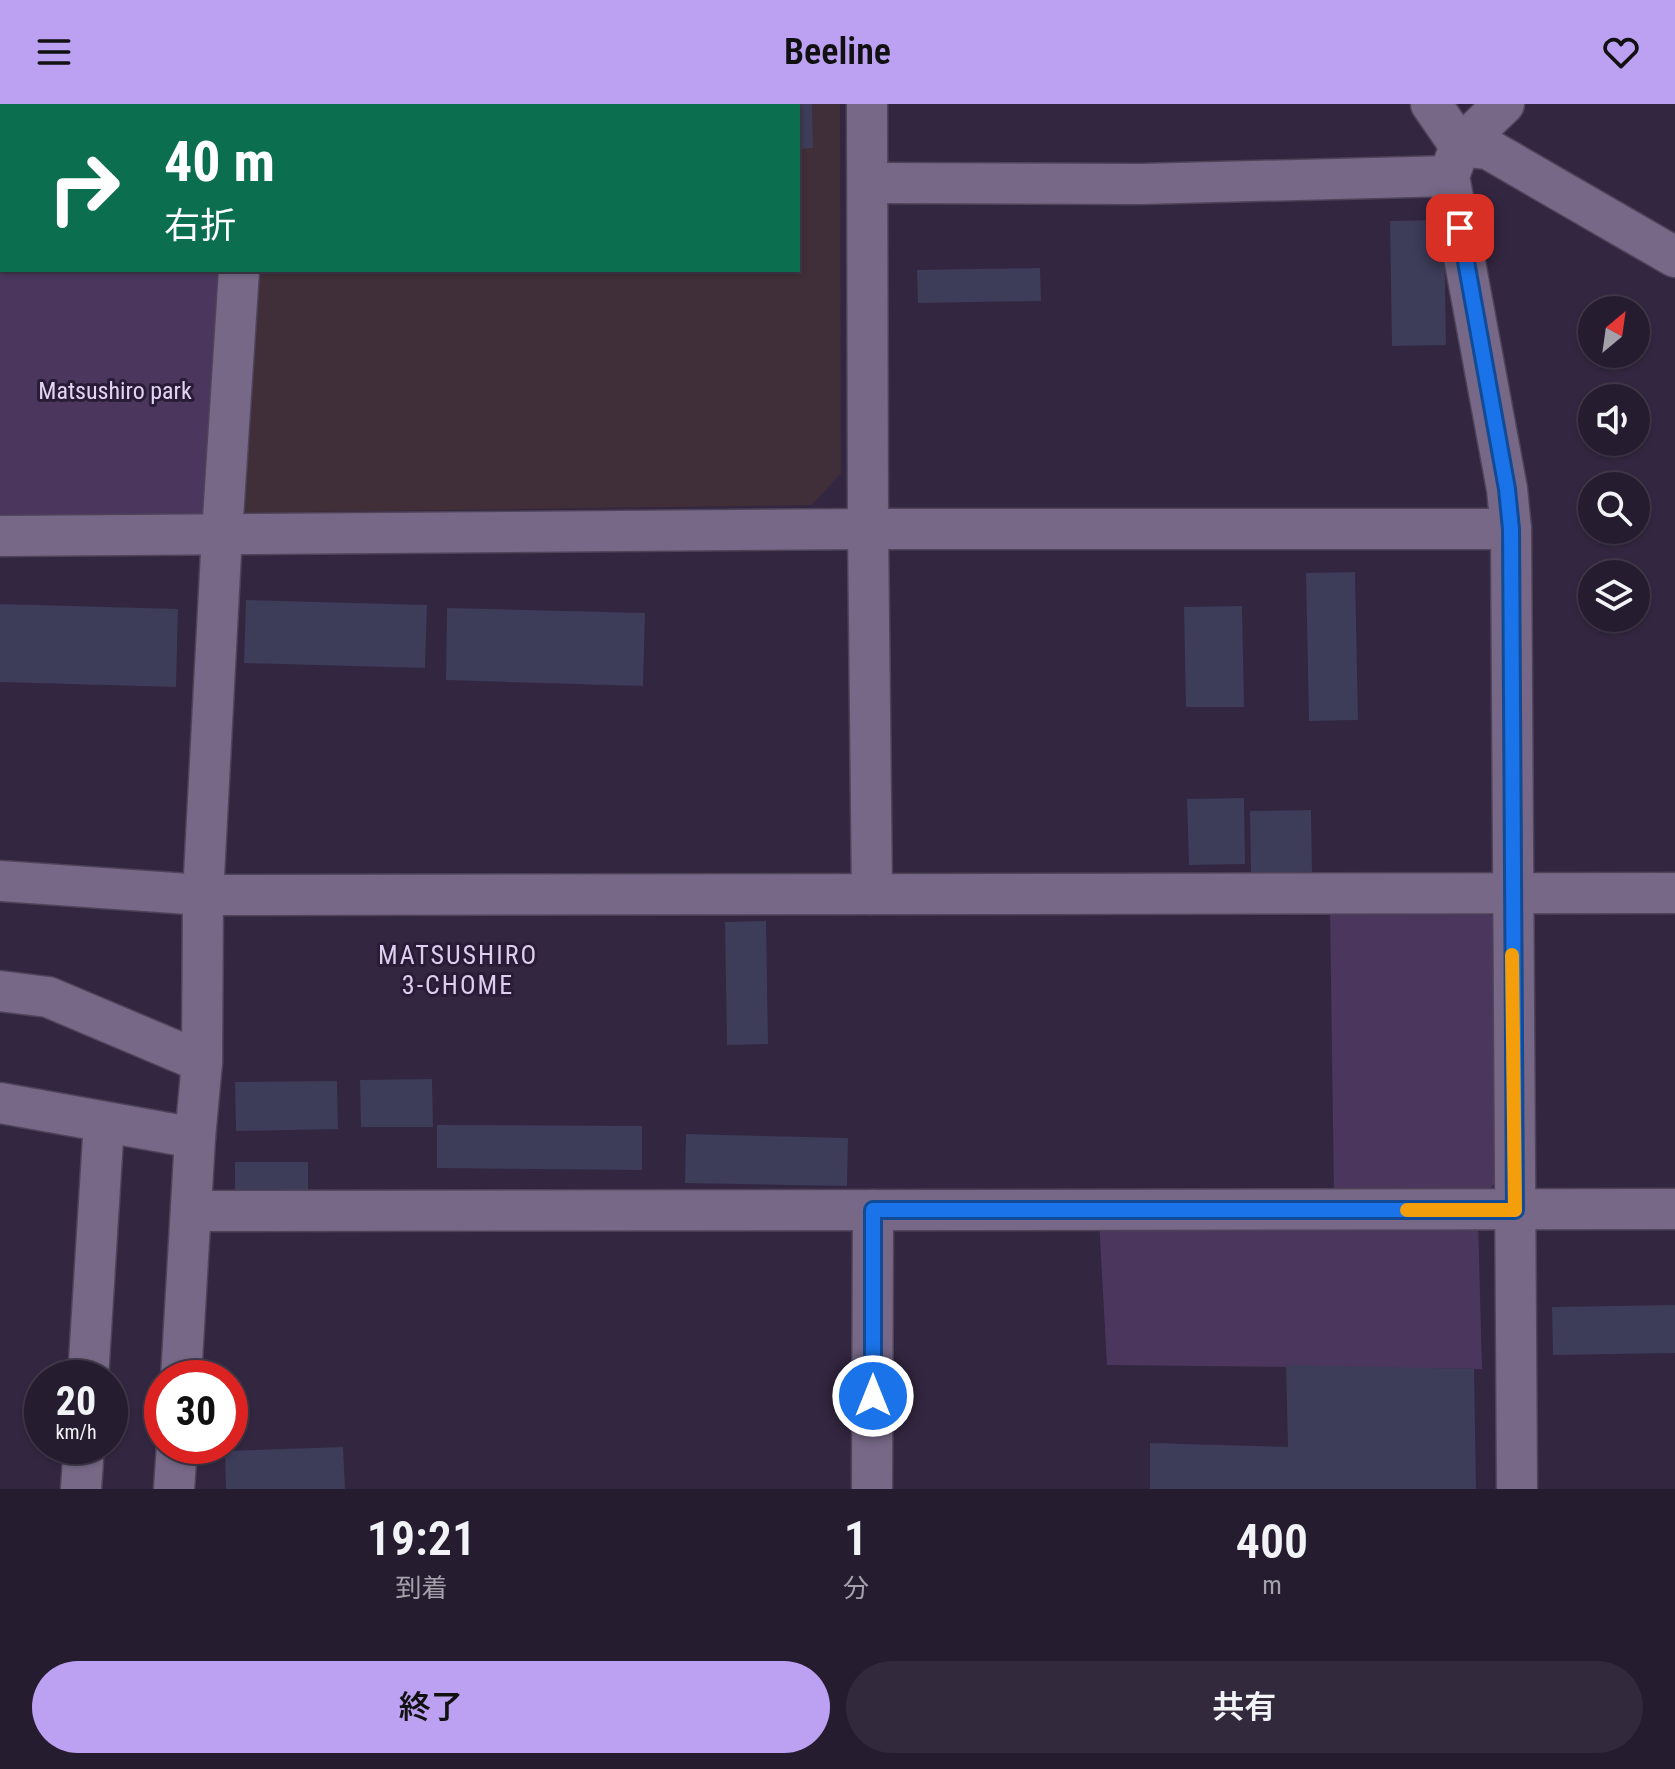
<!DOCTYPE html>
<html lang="ja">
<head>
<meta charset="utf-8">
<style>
	body { margin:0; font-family:"Roboto Condensed","Noto Sans JP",sans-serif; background:#32293c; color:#f1f3f6; height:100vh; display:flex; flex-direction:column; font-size:30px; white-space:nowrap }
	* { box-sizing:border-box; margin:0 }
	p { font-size:26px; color:#a4a1ab }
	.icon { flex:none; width:44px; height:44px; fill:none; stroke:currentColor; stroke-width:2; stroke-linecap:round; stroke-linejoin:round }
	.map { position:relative; height:1385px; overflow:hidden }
	.panel { display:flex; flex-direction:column; background:#261c30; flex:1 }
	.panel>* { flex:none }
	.banner { position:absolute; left:0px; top:0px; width:800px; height:168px; box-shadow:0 2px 6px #0004,0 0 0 2px #423a4c; background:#0b6e4f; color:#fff; overflow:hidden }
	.needle { width:52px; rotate:29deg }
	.tools { position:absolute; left:1578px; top:192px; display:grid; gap:16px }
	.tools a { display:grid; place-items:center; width:72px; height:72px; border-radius:50%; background:#261c30; box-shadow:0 2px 6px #0004,0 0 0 2px #423a4c; font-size:40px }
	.speed { position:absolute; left:24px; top:1256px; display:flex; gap:16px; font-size:40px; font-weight:700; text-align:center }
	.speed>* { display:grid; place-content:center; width:104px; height:104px; border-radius:50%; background:#261c30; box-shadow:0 2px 6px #0004,0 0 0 2px #423a4c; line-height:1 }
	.speed small { font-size:20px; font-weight:400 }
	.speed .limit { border:12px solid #d22; background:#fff; color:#111 }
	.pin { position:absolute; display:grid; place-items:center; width:68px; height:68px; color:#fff; margin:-34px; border-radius:16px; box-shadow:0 4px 12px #0006 }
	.me { position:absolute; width:88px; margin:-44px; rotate:0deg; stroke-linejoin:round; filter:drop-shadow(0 0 6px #0008) }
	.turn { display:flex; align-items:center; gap:28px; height:168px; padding:0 32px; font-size:36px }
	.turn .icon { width:104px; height:104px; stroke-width:2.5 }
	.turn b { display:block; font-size:56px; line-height:68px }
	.eta { display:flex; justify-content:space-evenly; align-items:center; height:136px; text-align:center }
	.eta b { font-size:48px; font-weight:600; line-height:56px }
	.primary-button { display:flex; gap:16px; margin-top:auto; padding:16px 32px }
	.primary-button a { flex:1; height:92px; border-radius:48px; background:#bca0f2; color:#111; font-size:32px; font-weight:600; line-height:92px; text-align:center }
	.primary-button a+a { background:#32293c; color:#f1f3f6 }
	header { display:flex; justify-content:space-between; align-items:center; height:104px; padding:0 32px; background:#bca0f2; color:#111; font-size:36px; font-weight:600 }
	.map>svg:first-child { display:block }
	.education { fill:#402e38 }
	.green { fill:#4b375d }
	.building { fill:#3d3c59 }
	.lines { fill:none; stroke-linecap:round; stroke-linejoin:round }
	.minor-casing { stroke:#4f435a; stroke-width:43 }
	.minor { stroke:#766886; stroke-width:40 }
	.route-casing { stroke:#114b97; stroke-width:20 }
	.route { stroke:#1a73e8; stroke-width:14 }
	.slow { stroke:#f59e0b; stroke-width:14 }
	.labels { text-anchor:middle; stroke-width:6; stroke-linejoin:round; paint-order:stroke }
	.park-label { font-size:24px; fill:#e3d4f5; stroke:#291c36 }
	.neighbourhood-label { font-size:26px; letter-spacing:2px; fill:#ddcdef; stroke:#291c36 }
</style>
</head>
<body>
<header><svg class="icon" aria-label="menu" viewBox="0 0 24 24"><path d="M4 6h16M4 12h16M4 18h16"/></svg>Beeline<svg class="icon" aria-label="heart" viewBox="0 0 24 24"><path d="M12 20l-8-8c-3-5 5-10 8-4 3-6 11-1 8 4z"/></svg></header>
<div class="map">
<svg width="1675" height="1385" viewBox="0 0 1675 1385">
	<rect width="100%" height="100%" fill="#332640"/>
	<path class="education" d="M264 0H840L841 369 812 401 235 409 252 166H798V2H264Z"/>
	<g class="green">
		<path d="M0 0H251L2 2V166H239L222 430 0 432Z"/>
		<path d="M1330 804 1479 805 1492 812 1497 1076 1486 1090 1334 1092Z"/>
		<path d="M1099 1115 1478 1116 1482 1265 1107 1261Z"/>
	</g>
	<g class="building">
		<path d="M798 0H812L813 44 798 45Z"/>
		<path d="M1444 116 1446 241 1392 242 1390 117Z"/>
		<path d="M1040 164 1041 197 918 199 917 166Z"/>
		<path d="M1355 468 1358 616 1309 617 1306 469Z"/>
		<path d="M246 496 427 501 425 564 244 559Z"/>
		<path d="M0 500 178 505 176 583 0 578Z"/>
		<path d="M1242 502 1244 603H1186L1184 503Z"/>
		<path d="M447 504 645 509 643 582 446 576Z"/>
		<path d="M1244 694 1245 760 1189 761 1187 695Z"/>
		<path d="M1311 706 1312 768 1251 769 1250 707Z"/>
		<path d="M766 817 768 940 727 941 725 818Z"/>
		<path d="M432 975 433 1023H361L360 976Z"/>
		<path d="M337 977 338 1025 236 1027 235 978Z"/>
		<path d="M437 1021 642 1022V1066L437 1064Z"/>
		<path d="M686 1030 848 1034 847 1082 685 1079Z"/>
		<rect x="235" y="1058" width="73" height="40"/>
		<path d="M1675 1201V1249L1553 1251 1552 1203Z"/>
		<path d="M1286 1261 1474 1265 1476 1385H1150V1339L1288 1343Z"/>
		<path d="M343 1343 345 1385H226L225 1347Z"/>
	</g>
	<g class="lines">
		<g class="minor-casing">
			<g id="minor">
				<path d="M867 0 868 425 872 790"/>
				<path d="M1431 0 1460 42"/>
				<path d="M1504 0 1460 42 1449 72 1507 385 1511 425 1517 1385"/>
				<path d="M250 2 251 0"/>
				<path d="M1460 42 1488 45 1675 153"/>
				<path d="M869 79 1141 80 1449 72"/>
				<path d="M0 432 868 425H1511"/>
				<path d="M0 777 203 791 1675 789"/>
				<path d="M0 887 48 893 202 958"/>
				<path d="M0 999 195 1034"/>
				<path d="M191 1107 1675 1105"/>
				<path d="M88 1274 104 1018"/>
				<path d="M181 1274 195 1034 202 958 203 791 222 430 239 166"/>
				<path d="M81 1385 84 1342"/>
				<path d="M174 1385 177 1342"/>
				<path d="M872 1385 873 1106"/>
			</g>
		</g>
		<use href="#minor" class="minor"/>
	</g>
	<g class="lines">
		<g class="route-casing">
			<path id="route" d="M873 1292V1106H1515L1511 425 1507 385 1460 124"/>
		</g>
		<use href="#route" class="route"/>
		<path class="slow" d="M1407 1106H1515L1512 851"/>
	</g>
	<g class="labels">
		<g class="park-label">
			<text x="115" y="295">Matsushiro park</text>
		</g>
		<g class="neighbourhood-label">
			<text x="458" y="860">MATSUSHIRO<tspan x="458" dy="30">3-CHOME</tspan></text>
		</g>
	</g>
</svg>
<div class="tools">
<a><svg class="needle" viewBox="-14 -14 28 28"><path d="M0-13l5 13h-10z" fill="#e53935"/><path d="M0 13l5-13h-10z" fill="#a4a1ab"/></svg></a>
<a><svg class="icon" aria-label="sound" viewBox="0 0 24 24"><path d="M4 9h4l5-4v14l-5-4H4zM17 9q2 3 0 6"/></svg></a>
<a><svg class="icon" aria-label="search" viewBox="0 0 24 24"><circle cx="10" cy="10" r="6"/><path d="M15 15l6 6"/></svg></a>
<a><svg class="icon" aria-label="layers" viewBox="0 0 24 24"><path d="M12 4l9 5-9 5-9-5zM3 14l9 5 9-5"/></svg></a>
</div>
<div class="speed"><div>20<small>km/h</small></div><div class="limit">30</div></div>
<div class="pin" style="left:1460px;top:124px;background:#d93025"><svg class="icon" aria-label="arrive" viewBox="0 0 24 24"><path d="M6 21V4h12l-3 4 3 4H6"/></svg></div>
<svg class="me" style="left:873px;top:1292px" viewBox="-20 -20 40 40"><circle r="17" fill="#1a73e8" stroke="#fff" stroke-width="3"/><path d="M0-11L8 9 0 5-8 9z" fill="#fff"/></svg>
<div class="banner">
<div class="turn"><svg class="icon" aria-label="right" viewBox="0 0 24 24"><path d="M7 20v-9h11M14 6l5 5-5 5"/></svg><div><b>40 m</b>右折</div></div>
</div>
</div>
<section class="panel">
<div class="eta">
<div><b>19:21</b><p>到着</p></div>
<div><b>1</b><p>分</p></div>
<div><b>400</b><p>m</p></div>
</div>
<div class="primary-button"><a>終了</a><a>共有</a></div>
</section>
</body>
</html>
